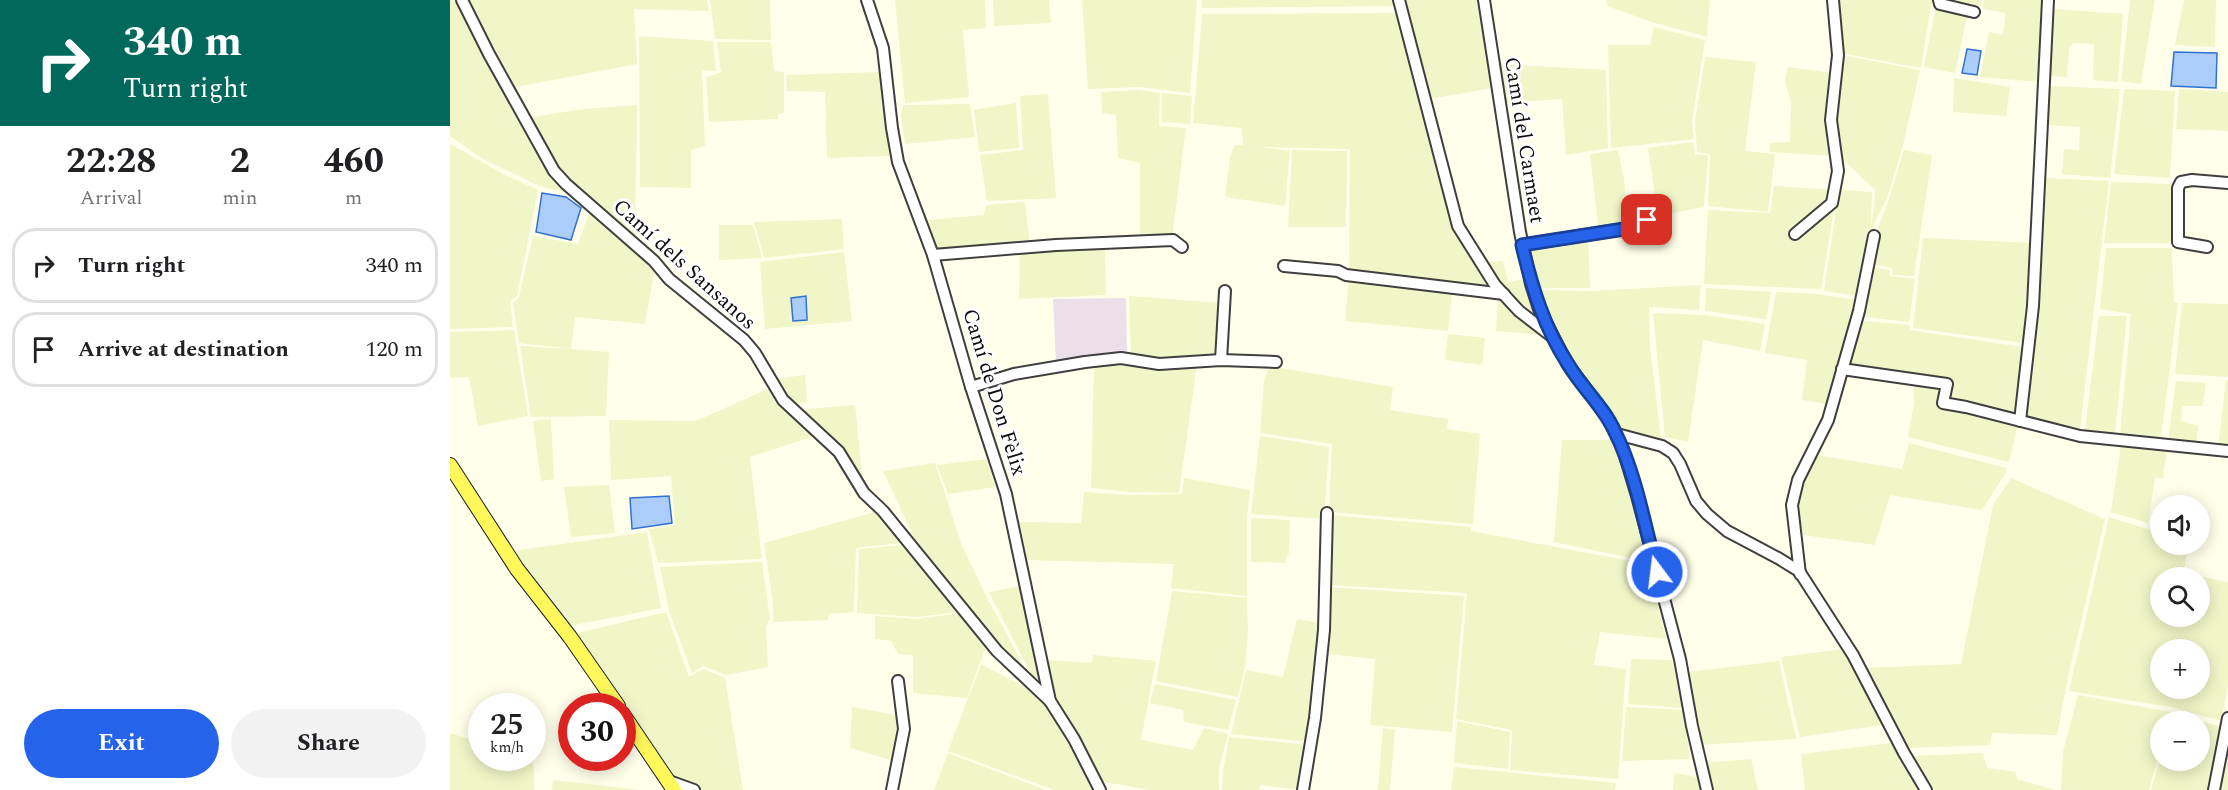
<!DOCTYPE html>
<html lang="en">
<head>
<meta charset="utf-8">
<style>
	body { margin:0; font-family:Spectral,serif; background:#f2f2f2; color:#202124; height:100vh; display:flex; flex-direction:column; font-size:22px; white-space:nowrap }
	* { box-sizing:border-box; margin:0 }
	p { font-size:20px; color:#757577 }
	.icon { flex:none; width:33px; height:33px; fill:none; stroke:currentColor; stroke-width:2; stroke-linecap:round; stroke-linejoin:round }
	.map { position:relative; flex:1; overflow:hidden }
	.drawer { display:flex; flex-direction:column; background:#fff; width:450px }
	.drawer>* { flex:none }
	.banner { background:#00695c; color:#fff; overflow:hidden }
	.fabs { position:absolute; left:1700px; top:495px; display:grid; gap:12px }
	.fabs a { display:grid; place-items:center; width:60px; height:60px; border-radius:50%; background:#fff; box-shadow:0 3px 15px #0003; font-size:30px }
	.speed { position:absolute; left:18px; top:693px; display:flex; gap:12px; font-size:30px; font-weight:700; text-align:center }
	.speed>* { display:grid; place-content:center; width:78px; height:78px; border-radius:50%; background:#fff; box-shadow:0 3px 15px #0003; line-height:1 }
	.speed small { font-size:15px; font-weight:400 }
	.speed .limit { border:9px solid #d22; background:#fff; color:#111 }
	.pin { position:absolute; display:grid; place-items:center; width:51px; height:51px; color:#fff; margin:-26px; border-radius:12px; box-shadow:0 3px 9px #0006 }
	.me { position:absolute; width:66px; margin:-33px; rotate:345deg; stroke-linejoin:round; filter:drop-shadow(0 0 4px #0008) }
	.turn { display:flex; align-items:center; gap:21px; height:126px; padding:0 24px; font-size:27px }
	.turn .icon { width:78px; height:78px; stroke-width:2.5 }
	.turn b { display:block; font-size:42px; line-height:51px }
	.eta { display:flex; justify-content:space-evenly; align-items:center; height:102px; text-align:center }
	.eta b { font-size:36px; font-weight:700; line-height:42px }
	.primary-button { display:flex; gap:12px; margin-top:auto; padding:12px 24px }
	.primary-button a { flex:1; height:69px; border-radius:36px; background:#2563eb; color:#fff; font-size:24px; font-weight:700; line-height:69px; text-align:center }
	.primary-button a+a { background:#f2f2f2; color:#202124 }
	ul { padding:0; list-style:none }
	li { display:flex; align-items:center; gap:18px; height:75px; margin:0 12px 9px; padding:0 12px; border:3px solid #e0e0e0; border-radius:24px }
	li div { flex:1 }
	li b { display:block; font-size:22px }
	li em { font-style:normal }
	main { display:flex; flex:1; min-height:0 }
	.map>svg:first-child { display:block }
	.industrial { fill:#ebdfea }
	.farmland { fill:#f1f6c9; fill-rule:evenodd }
	.water { fill:#accdf9; stroke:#2f72d4; stroke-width:1.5 }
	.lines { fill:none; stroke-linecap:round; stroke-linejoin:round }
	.minor-casing { stroke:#3f3f3f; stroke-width:14 }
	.major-casing { stroke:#1d1d1d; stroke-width:16 }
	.minor { stroke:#fff; stroke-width:10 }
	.major { stroke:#fff85a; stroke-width:14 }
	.route-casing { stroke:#184099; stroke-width:15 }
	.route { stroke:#2563eb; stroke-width:10 }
	.labels { text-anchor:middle; stroke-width:6; stroke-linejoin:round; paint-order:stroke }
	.street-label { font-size:21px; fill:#0c0c0c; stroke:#fff }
</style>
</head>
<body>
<main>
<section class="drawer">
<div class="banner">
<div class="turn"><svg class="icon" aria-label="right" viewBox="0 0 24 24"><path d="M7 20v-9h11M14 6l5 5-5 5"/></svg><div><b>340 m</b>Turn right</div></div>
</div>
<div class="eta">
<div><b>22:28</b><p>Arrival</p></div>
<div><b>2</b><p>min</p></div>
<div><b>460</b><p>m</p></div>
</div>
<ul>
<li><svg class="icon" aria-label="right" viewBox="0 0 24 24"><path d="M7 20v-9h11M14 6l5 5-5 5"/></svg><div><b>Turn right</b></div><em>340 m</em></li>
<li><svg class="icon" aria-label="arrive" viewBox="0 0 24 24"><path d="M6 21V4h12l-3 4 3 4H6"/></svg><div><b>Arrive at destination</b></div><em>120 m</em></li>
</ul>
<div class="primary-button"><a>Exit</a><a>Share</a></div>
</section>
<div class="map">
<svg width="1778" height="790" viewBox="0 0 1778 790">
	<rect width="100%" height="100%" fill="#ffffea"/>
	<path class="industrial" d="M676 298 677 355 606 363 603 299Z"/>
	<g class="farmland">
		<path d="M0 0H5L28 41 44 76 120 193 92 187 60 172 33 159 0 136Z"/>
		<path d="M17 0H257L259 11 184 9 187 64 66 87Z"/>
		<path d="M260 0H320L321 40 265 39Z"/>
		<path d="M445 0H535L536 28 513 30 519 97 455 103Z"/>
		<path d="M543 0H599L601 23 544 26Z"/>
		<path d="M632 0H747L740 93 689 87 638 89Z"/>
		<path d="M752 0H943L945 6 752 8Z"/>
		<path d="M954 0H1027L1043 88 979 99Z"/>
		<path d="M1157 0H1260L1257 37 1205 23 1157 6Z"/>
		<path d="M1387 0H1482L1471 68 1390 53Z"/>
		<path d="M1487 0H1532L1531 6 1520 3 1505 73 1474 67Z"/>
		<path d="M1534 0H1596L1591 82 1530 77 1539 32 1553 35 1556 13 1533 9Z"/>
		<path d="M1680 0H1705L1691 84 1671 81Z"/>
		<path d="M1734 0H1766L1765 47 1725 45Z"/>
		<path d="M1604 9 1673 14 1668 82 1643 80 1644 44 1623 43 1619 49 1617 77 1599 76Z"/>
		<path d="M946 13 1002 227 1039 290 899 273 900 149 810 147 840 151 835 206 775 197 780 157 785 145H793L792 128 743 123 752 14Z"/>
		<path d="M1204 27 1255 40 1242 121 1244 139 1161 148 1158 45H1200Z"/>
		<path d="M189 36 263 41 266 71 252 70 255 146 241 150V188L190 187Z"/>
		<path d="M267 42H321L324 71 334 72V113L328 114V119L259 122 256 77 271 73Z"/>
		<path d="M1391 55 1470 70 1453 145 1437 198 1421 230 1409 296 1374 291 1389 190 1422 192 1421 225 1424 209 1425 190 1391 157 1384 125Z"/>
		<path d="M1255 57 1306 62 1295 151 1325 154 1318 212 1258 206 1260 154 1247 152 1245 122Z"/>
		<path d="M1049 64 1156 70 1158 148 1116 155 1112 99 1054 103Z"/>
		<path d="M1338 67 1383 73 1385 156 1320 152V143L1340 142 1341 101 1335 82Z"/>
		<path d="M430 72 435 104 439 156 377 158 375 92 337 91 336 75Z"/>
		<path d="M1504 78 1560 87 1556 116 1503 112Z"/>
		<path d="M1600 86 1670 89 1660 178 1612 174 1614 149 1629 150 1630 127 1598 125Z"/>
		<path d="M1674 89 1725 91 1720 178 1664 174Z"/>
		<path d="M1729 89 1778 92V131L1726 129Z"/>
		<path d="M688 90 710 93 709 126 736 128 722 239H690V163L668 158 666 115 652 113 651 92Z"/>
		<path d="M712 93 742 96 740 124 712 122Z"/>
		<path d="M598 94 606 198 537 201 530 155 573 150 570 96Z"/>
		<path d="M566 103 569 148 529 152 524 110Z"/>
		<path d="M520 104 525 137 455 144 451 116 453 105Z"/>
		<path d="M187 105 185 239 107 169 82 117 134 109Z"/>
		<path d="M1243 142 1245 155H1258L1254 207 1208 216 1198 148Z"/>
		<path d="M0 144 55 175 88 190 67 296 60 301 63 327 0 329Z"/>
		<path d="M842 150 897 151 896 227H838Z"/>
		<path d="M1168 150 1174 179 1178 224 1149 232 1140 154Z"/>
		<path d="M1454 150 1482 155 1464 276 1443 275V268L1422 264 1428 227 1439 199Z"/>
		<path d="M1593 178 1659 181 1630 429 1575 416Z"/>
		<path d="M1661 182 1721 184 1723 243H1654Z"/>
		<path d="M1324 186 1387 190 1371 289 1254 284 1258 210 1320 213Z"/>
		<path d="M575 202 580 244 489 253 478 220 534 215 536 205Z"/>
		<path d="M140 210 205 267 195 324 125 317 121 349 159 352 156 416 81 417 70 346 121 349 69 343 63 303 69 297 83 236 128 244Z"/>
		<path d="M392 219 394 249 314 258 304 222Z"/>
		<path d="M269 225H303L312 258 269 260Z"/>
		<path d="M1138 238 1140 288H1087L1078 246Z"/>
		<path d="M1473 238 1583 243 1574 343 1463 328Z"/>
		<path d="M655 247 656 295 569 299 570 251Z"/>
		<path d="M1656 248H1722L1724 302 1728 303 1711 438 1670 434 1681 314 1650 309Z"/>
		<path d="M394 252 402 321 315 329 310 262Z"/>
		<path d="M1053 261 1058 282 1075 279 1089 322 1049 283 1036 263Z"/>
		<path d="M1422 267 1440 270V276L1465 279 1459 322 1414 317Z"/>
		<path d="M899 279 1002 293 998 331 895 321Z"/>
		<path d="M1251 285 1249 310 1199 307 1200 347 1211 439 1172 429 1110 342 1088 290 1143 291Z"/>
		<path d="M1256 288 1321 292 1316 319 1255 311Z"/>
		<path d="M1326 292 1367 294 1406 300 1377 404 1352 400 1357 360 1315 353Z"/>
		<path d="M679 296 772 303 768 355 709 360 681 355Z"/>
		<path d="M1048 299 1092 335 1046 331Z"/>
		<path d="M1732 303 1778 304V377L1725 374Z"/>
		<path d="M1203 313 1254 315 1315 324 1310 351 1253 340 1238 442 1215 437Z"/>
		<path d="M1649 316H1677L1665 433 1635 430Z"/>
		<path d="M1412 321 1460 325V330L1572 347 1567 429 1559 462 1458 437 1464 403V375L1400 363Z"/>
		<path d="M64 330 78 416 28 426 19 377 0 378V332Z"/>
		<path d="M998 334 1035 338 1032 365 995 360Z"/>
		<path d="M677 362 698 368 747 365 729 493 681 492 641 488 644 364Z"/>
		<path d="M819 366 943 387 940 410 998 419 997 429 1030 434 1023 524 879 512 882 444 810 433 814 380Z"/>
		<path d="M355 375 357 402 344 404 334 394 325 379Z"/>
		<path d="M1776 380H1778V448L1768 447Z"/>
		<path d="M1726 381 1756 383 1753 406H1732L1731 421 1748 426 1746 445 1718 441Z"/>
		<path d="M318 389 335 409 365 436 300 457 312 559 208 563 199 529 225 525 221 476 161 480 159 420 246 421Z"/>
		<path d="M405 405 412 473 414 485 346 410Z"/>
		<path d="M101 419 104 479 91 481 83 421Z"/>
		<path d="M810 436 879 447 874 519 801 514Z"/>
		<path d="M1112 440H1162L1176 472 1196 561 1104 542Z"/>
		<path d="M1459 443 1557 468 1555 474 1532 510 1440 495 1425 545 1353 535 1348 505 1355 477 1366 455 1452 469Z"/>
		<path d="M1671 445 1717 450 1713 478H1705L1698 523 1661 512Z"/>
		<path d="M537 459 545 487 498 494 487 465Z"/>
		<path d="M485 463 511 543 536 596 579 676 549 649 471 552 433 471Z"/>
		<path d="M734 478 800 490 797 518V596L721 588 724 564 577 560 569 522 631 523 634 492 680 495 732 494Z"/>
		<path d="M1561 478 1655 519 1619 673 1607 735 1542 733 1540 745 1459 748 1416 668 1511 664 1543 505Z"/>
		<path d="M159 485 165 533 121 537 114 487Z"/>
		<path d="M425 512 451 543 406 548 404 612 379 614 378 620 323 622V604L314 543Z"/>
		<path d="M880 515 1021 527V531L1197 564 1216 639 1150 632 1144 665 1176 669 1168 779 1060 770 1062 730 1006 719 1017 593 880 585Z"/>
		<path d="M1659 517 1710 533V544L1738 545 1734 573 1778 582V685L1771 721 1721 707 1619 691ZM1710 578H1749V616H1710ZM1710 650H1749V688H1710Z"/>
		<path d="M801 518 840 520 839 554 837 555 836 563 801 562Z"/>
		<path d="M197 532 211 608 119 626 62 551Z"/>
		<path d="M454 545 510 612 467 617 407 613 409 549Z"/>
		<path d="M312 562 320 619 316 627 318 667 276 675 253 666 242 673 219 611 210 567Z"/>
		<path d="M570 586 589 677 583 678 539 592Z"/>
		<path d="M877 587 1014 596 1002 732 920 725 925 659 877 654Z"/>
		<path d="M722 591 797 598 798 632 795 667 788 697 706 681Z"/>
		<path d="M216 612 239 677 253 669 275 678 293 790H253L225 780 123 634Z"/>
		<path d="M511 613 537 643 517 698 463 693V655L448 654 441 641 425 639V616L466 619Z"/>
		<path d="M847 619 873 624 859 742 781 734 796 670 833 677Z"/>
		<path d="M1393 649 1411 679 1433 725 1350 737 1331 657Z"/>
		<path d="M643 655 706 661 691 740 743 750 754 728 778 734 769 769V790H700L649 781 604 702 599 670V660L642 663Z"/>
		<path d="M1181 659 1222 660 1232 708 1178 704Z"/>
		<path d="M1329 661 1346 739 1251 745 1238 672Z"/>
		<path d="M531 664 592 696 643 790H604L498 751Z"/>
		<path d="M705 684 786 700 778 730 734 722 733 710 700 703Z"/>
		<path d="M1628 695 1721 712 1719 721 1710 722V751L1699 790H1611L1613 752Z"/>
		<path d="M402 707 447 715 444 761 400 748Z"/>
		<path d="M1176 707 1233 710 1240 759 1172 761Z"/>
		<path d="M1724 713 1778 729V790H1701L1710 759 1749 760V722L1721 721Z"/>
		<path d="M1007 721 1060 732 1058 769 1004 763Z"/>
		<path d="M933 728 945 730 940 790H928Z"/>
		<path d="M0 733 31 743 32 758H82L83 751 84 790H0Z"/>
		<path d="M779 737 859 745 850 790 810 785 809 790H772L773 771Z"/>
		<path d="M1441 743 1458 766V775L1463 776 1472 790H1355L1351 754Z"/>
		<path d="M498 753 596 790H484Z"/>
		<path d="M1533 753 1537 768 1566 772 1567 779 1605 790H1485L1463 756Z"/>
		<path d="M1301 759 1308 790H1263L1254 763Z"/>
		<path d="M1004 767 1166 783 1165 790H1001Z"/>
		<path d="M1225 773 1246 777 1250 790H1223Z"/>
		<path d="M103 780 191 790H102Z"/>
	</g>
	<g class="water">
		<path d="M1517 49 1531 51 1527 75 1512 73Z"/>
		<path d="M1724 52 1767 53 1766 88 1721 86Z"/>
		<path d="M92 193 116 197 131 208 121 240 86 232Z"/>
		<path d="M356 296 357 320 343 321 341 298Z"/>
		<path d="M219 496 222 523 182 529 180 498Z"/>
	</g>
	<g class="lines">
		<g class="minor-casing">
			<g id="minor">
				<path d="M12 0 39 54 104 171 116 184 204 261 219 279 294 340 305 353 333 400 389 452 414 493 433 511 547 651 600 701"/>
				<path d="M417 0 433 48 442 128 448 162 483 255 521 387 556 494 600 701 624 739 650 790"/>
				<path d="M949 0 1008 226 1045 285 1069 311 1100 335"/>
				<path d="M1034 0 1070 232 1081 284 1089 309 1118 365 1156 415 1172 446 1187 496 1230 659 1242 726 1257 790"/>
				<path d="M1489 0 1490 4 1524 12"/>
				<path d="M1345 234 1382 203 1388 171 1381 120 1388 55 1383 0"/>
				<path d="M1072 245 1187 227 1197 220"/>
				<path d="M1757 247 1728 242V188L1731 182 1742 180 1778 183"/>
				<path d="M483 255 606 245 723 240 732 247"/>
				<path d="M834 266 888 271 896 275 1054 294"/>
				<path d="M771 360 775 291"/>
				<path d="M1392 369 1497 384 1493 403 1516 407 1630 436 1778 451"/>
				<path d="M521 387 564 374 635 362 671 358 709 364 771 360 826 362"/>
				<path d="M1570 421 1583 306 1598 0"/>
				<path d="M1167 434 1212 446 1223 453 1230 464 1246 501 1257 514 1277 531 1328 558 1349 571 1403 655 1454 753 1476 790"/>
				<path d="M1350 574 1342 505 1348 480 1378 420 1409 311 1424 236"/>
				<path d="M219 781 244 790"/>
				<path d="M442 790 454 729 448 681"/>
				<path d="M853 790 865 718 874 630 877 513"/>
				<path d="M1764 790 1778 718"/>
			</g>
		</g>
		<g class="major-casing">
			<g id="major">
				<path d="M0 465 67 569 120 637 168 706"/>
				<path d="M172 713 224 790"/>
			</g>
		</g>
		<use href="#minor" class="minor"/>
		<use href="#major" class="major"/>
	</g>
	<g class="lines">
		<g class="route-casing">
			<path id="route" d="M1197 220 1187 227 1072 245C1082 288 1094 327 1118 364 1132 388 1154 407 1165 432 1186 474 1195 527 1207 572"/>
		</g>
		<use href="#route" class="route"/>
	</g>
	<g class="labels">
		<g class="street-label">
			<text transform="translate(1075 140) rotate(81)" y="7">Camí del Carmaet</text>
			<text transform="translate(235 264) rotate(42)" y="7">Camí dels Sansanos</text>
			<text transform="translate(545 392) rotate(73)" y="7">Camí de Don Fèlix</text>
		</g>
	</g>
</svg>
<div class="fabs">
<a><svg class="icon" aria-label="sound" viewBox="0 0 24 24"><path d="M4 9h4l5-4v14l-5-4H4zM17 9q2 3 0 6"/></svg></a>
<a><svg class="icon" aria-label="search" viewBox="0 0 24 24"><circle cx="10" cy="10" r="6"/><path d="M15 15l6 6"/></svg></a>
<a>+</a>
<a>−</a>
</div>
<div class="speed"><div>25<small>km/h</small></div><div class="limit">30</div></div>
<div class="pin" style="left:1197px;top:220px;background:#d93025"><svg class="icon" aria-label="arrive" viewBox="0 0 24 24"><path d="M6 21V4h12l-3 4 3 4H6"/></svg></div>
<svg class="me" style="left:1207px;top:572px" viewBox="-20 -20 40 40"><circle r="17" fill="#2563eb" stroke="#fff" stroke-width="3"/><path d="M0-11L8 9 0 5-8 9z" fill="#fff"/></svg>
</div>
</main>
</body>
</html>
